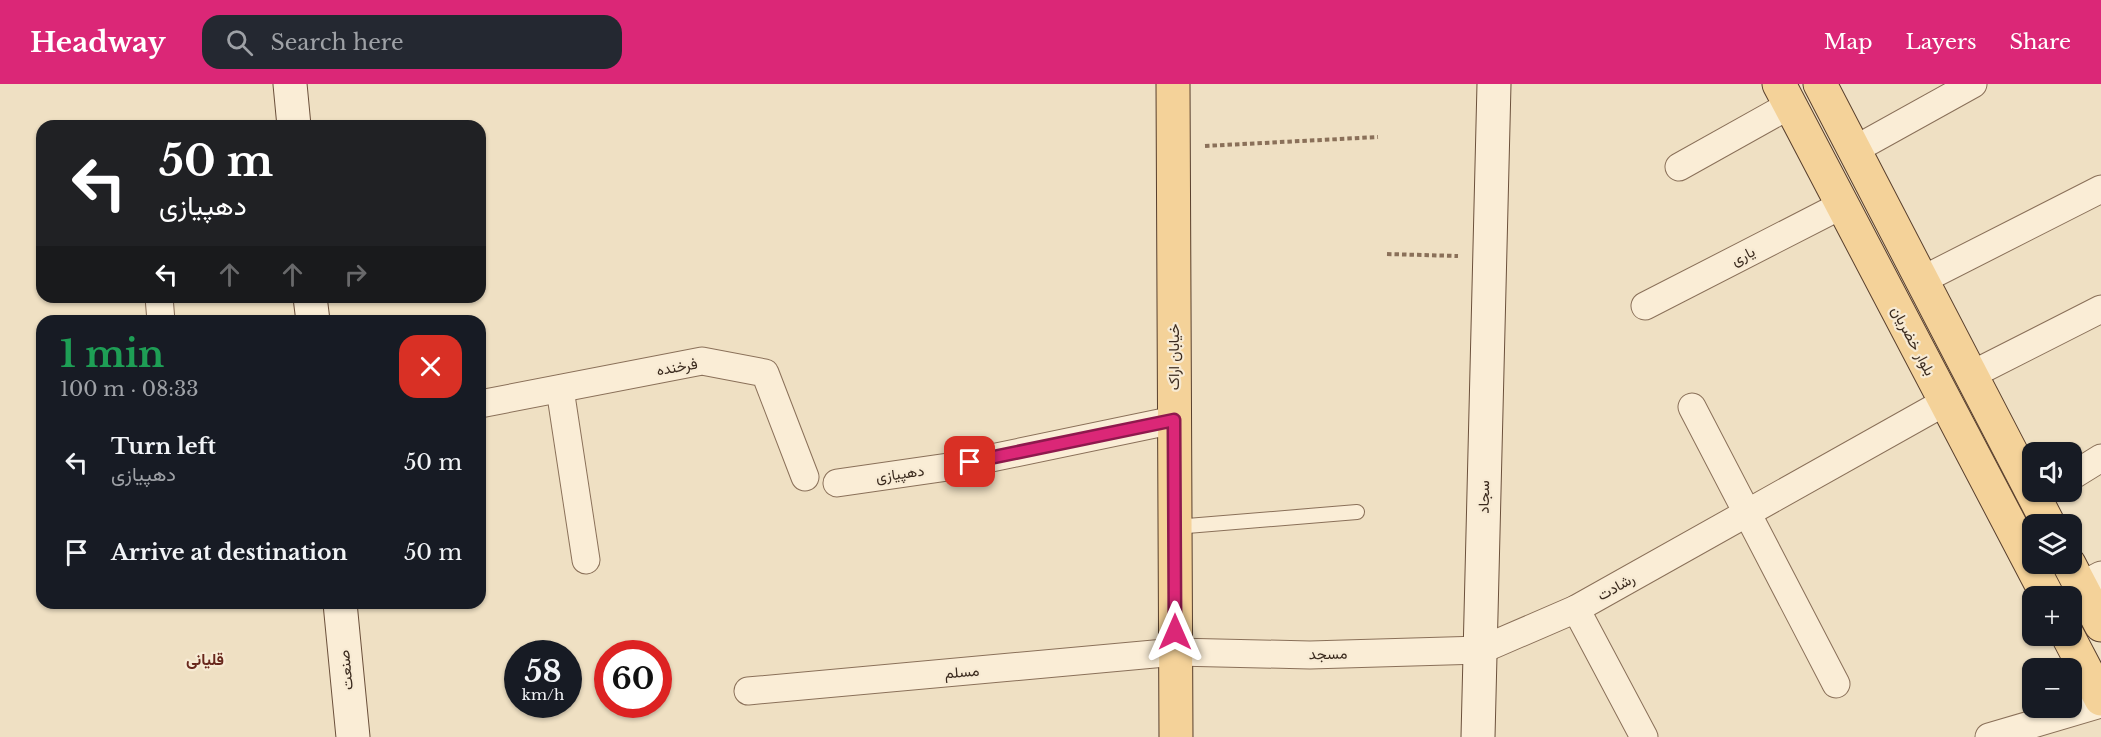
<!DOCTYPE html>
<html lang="en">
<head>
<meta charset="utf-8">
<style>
	body { margin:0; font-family:"Libre Baskerville",Vazirmatn,serif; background:#242831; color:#f1f3f6; height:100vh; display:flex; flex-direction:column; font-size:22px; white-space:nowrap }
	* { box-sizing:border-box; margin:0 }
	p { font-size:20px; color:#9ea1a6 }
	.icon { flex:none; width:33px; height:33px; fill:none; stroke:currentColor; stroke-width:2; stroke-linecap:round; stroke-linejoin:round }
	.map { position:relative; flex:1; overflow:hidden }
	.sheet { position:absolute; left:36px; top:231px; width:450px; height:294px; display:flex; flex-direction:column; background:#171b24; border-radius:18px; box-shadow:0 2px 4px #0004 }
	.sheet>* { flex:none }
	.banner { position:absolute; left:36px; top:36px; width:450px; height:183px; border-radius:18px; box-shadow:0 2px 4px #0004; background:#202124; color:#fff; overflow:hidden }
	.tools { position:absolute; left:2022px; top:358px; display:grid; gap:12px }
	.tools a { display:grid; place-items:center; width:60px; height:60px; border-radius:12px; background:#171b24; box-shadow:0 2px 4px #0004; font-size:30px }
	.speed { position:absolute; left:504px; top:556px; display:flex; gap:12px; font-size:30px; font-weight:700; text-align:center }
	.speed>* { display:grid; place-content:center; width:78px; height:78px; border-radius:50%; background:#171b24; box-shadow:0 2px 4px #0004; line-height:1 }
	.speed small { font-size:15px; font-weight:400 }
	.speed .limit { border:9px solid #d22; background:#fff; color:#111 }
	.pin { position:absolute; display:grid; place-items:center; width:51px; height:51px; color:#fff; margin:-26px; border-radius:12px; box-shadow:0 3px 9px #0006 }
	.me { position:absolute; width:66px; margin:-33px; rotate:0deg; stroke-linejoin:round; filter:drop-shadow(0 0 4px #0008) }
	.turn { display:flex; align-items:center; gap:21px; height:126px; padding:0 24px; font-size:27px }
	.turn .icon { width:78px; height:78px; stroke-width:2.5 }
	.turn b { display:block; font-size:42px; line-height:51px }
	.lanes { display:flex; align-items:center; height:57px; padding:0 24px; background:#0003; justify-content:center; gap:30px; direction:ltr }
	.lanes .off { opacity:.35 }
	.round { display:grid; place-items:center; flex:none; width:63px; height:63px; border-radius:18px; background:#242831 }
	.overview { display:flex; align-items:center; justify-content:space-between; height:102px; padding:0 24px }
	h1 { font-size:36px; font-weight:700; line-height:45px; color:#1e9e55 }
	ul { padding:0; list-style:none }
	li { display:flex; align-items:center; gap:18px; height:90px; padding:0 24px }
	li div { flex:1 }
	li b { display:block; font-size:22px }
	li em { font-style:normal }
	header { display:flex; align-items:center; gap:36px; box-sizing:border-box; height:84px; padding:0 30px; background:#db2777; color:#fff }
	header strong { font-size:28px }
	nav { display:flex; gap:33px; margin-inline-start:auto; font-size:21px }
	.search { width:420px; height:54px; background:#242831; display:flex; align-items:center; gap:15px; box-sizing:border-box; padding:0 21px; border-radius:18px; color:#9ea1a6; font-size:22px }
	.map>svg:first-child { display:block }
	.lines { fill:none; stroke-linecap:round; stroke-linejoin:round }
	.lane-casing { stroke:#8a7059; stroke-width:16 }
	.street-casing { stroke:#8a7059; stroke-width:29 }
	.secondary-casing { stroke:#6c513c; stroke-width:35 }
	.primary-casing { stroke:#583f2d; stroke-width:35 }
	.path { stroke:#8a7059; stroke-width:4; stroke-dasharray:4.5 3; stroke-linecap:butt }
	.lane { stroke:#faedd6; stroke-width:14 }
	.street { stroke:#faedd6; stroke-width:27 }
	.secondary { stroke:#faedd6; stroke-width:33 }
	.primary { stroke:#f4d299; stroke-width:33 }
	.route-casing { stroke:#8e194d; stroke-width:15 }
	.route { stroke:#db2777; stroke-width:10 }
	.labels { text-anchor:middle; stroke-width:4.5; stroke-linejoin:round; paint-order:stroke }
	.street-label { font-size:15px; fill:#3a2a1e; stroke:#f7ead3 }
	.neighbourhood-label { font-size:16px; font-weight:bold; fill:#68271c; stroke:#f7ead3 }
</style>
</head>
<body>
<header>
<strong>Headway</strong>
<div class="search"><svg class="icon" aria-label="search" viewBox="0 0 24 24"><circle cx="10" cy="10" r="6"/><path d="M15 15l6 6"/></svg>Search here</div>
<nav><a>Map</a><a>Layers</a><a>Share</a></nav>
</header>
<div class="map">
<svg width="2101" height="653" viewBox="0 0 2101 653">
	<rect width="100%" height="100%" fill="#efe0c3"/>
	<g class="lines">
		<g class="lane-casing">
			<path id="lane" d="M1175 443 1357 428"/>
		</g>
		<g class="street-casing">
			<g id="street">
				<path d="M1854 66 1973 0"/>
				<path d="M1679 83 1790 21"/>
				<path d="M1922 196 2101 105"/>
				<path d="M159 213 161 237"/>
				<path d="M1645 222 1842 121"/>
				<path d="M1971 291 2101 225"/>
				<path d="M560 305 586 476"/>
				<path d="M480 320 702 277 765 289 805 393"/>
				<path d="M1692 323 1836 600"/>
				<path d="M2072 392 2101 374"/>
				<path d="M837 399 948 383 1174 336"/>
				<path d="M2080 502 2101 491"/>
				<path d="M1576 525 1644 653"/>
				<path d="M748 607 1176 568 1310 571 1481 566 1576 525 1945 318"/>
				<path d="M1989 653 2101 620"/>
			</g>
		</g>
		<g class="secondary-casing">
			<g id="secondary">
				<path d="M290 0 294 42"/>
				<path d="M310 213 313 237"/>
				<path d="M340 519 353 653"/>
				<path d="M1478 653 1494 0"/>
			</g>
		</g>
		<g class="primary-casing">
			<g id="primary">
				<path d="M1173 0 1176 653"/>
				<path d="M1779 0 2048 513"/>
				<path d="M1820 0 2049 441"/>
				<path d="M2069 480 2101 541"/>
				<path d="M2068 552 2101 615"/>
			</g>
		</g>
		<g class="path">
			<path d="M1205 62 1378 53"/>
			<path d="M1387 170 1458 172"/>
		</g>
		<use href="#lane" class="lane"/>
		<use href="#street" class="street"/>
		<use href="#secondary" class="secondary"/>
		<use href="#primary" class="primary"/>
	</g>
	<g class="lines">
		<g class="route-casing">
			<path id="route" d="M970 378 1174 336 1175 548"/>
		</g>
		<use href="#route" class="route"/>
	</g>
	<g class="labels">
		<g class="street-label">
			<text transform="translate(1743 172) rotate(-27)" y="5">یاری</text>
			<text transform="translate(1913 257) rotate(62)" y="5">بلوار خضریان</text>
			<text transform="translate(1174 273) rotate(-90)" y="5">خیابان اراک</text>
			<text transform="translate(677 283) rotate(-10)" y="5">فرخنده</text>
			<text transform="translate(900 390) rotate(-8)" y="5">دهپیازی</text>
			<text transform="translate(1484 413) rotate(-89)" y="5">سجاد</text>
			<text transform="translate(1616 503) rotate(-29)" y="5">رشادت</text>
			<text transform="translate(1328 570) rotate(-1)" y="5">مسجد</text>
			<text transform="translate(346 586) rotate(-96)" y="5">صنعت</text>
			<text transform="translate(962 588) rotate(-5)" y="5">مسلم</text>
		</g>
		<g class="neighbourhood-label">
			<text x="205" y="581">قلیانی</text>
		</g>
	</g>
</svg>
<div class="tools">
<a><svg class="icon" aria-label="sound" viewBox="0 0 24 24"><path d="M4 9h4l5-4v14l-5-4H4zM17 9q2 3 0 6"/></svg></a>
<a><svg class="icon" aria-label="layers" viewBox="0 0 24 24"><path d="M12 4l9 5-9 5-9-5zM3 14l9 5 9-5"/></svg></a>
<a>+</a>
<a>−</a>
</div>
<div class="speed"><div>58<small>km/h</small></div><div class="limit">60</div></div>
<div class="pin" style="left:970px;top:378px;background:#d93025"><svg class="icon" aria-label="arrive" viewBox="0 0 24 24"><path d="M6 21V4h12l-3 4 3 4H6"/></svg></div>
<svg class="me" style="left:1175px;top:548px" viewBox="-20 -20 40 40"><path d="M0-17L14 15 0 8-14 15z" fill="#db2777" stroke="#fff" stroke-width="4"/></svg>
<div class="banner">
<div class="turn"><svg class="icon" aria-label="left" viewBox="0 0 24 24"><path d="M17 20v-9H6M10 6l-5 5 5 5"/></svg><div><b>50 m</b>دهپیازی</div></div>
<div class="lanes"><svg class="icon" aria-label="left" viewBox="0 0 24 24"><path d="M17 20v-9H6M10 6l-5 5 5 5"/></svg><svg class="icon off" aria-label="ahead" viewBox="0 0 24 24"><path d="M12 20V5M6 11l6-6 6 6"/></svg><svg class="icon off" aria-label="ahead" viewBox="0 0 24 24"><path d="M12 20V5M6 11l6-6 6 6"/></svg><svg class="icon off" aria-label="right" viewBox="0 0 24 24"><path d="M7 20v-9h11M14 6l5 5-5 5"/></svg></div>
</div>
<section class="sheet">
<div class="overview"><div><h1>1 min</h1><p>100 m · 08:33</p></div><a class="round" style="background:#d93025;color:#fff"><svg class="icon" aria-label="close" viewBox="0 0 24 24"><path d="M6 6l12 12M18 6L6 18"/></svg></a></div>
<ul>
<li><svg class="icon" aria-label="left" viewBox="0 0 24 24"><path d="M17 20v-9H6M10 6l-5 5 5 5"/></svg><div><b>Turn left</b><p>دهپیازی</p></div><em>50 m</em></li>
<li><svg class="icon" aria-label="arrive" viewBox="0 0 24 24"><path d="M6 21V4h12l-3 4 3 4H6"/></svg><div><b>Arrive at destination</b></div><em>50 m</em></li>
</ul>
</section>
</div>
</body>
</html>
